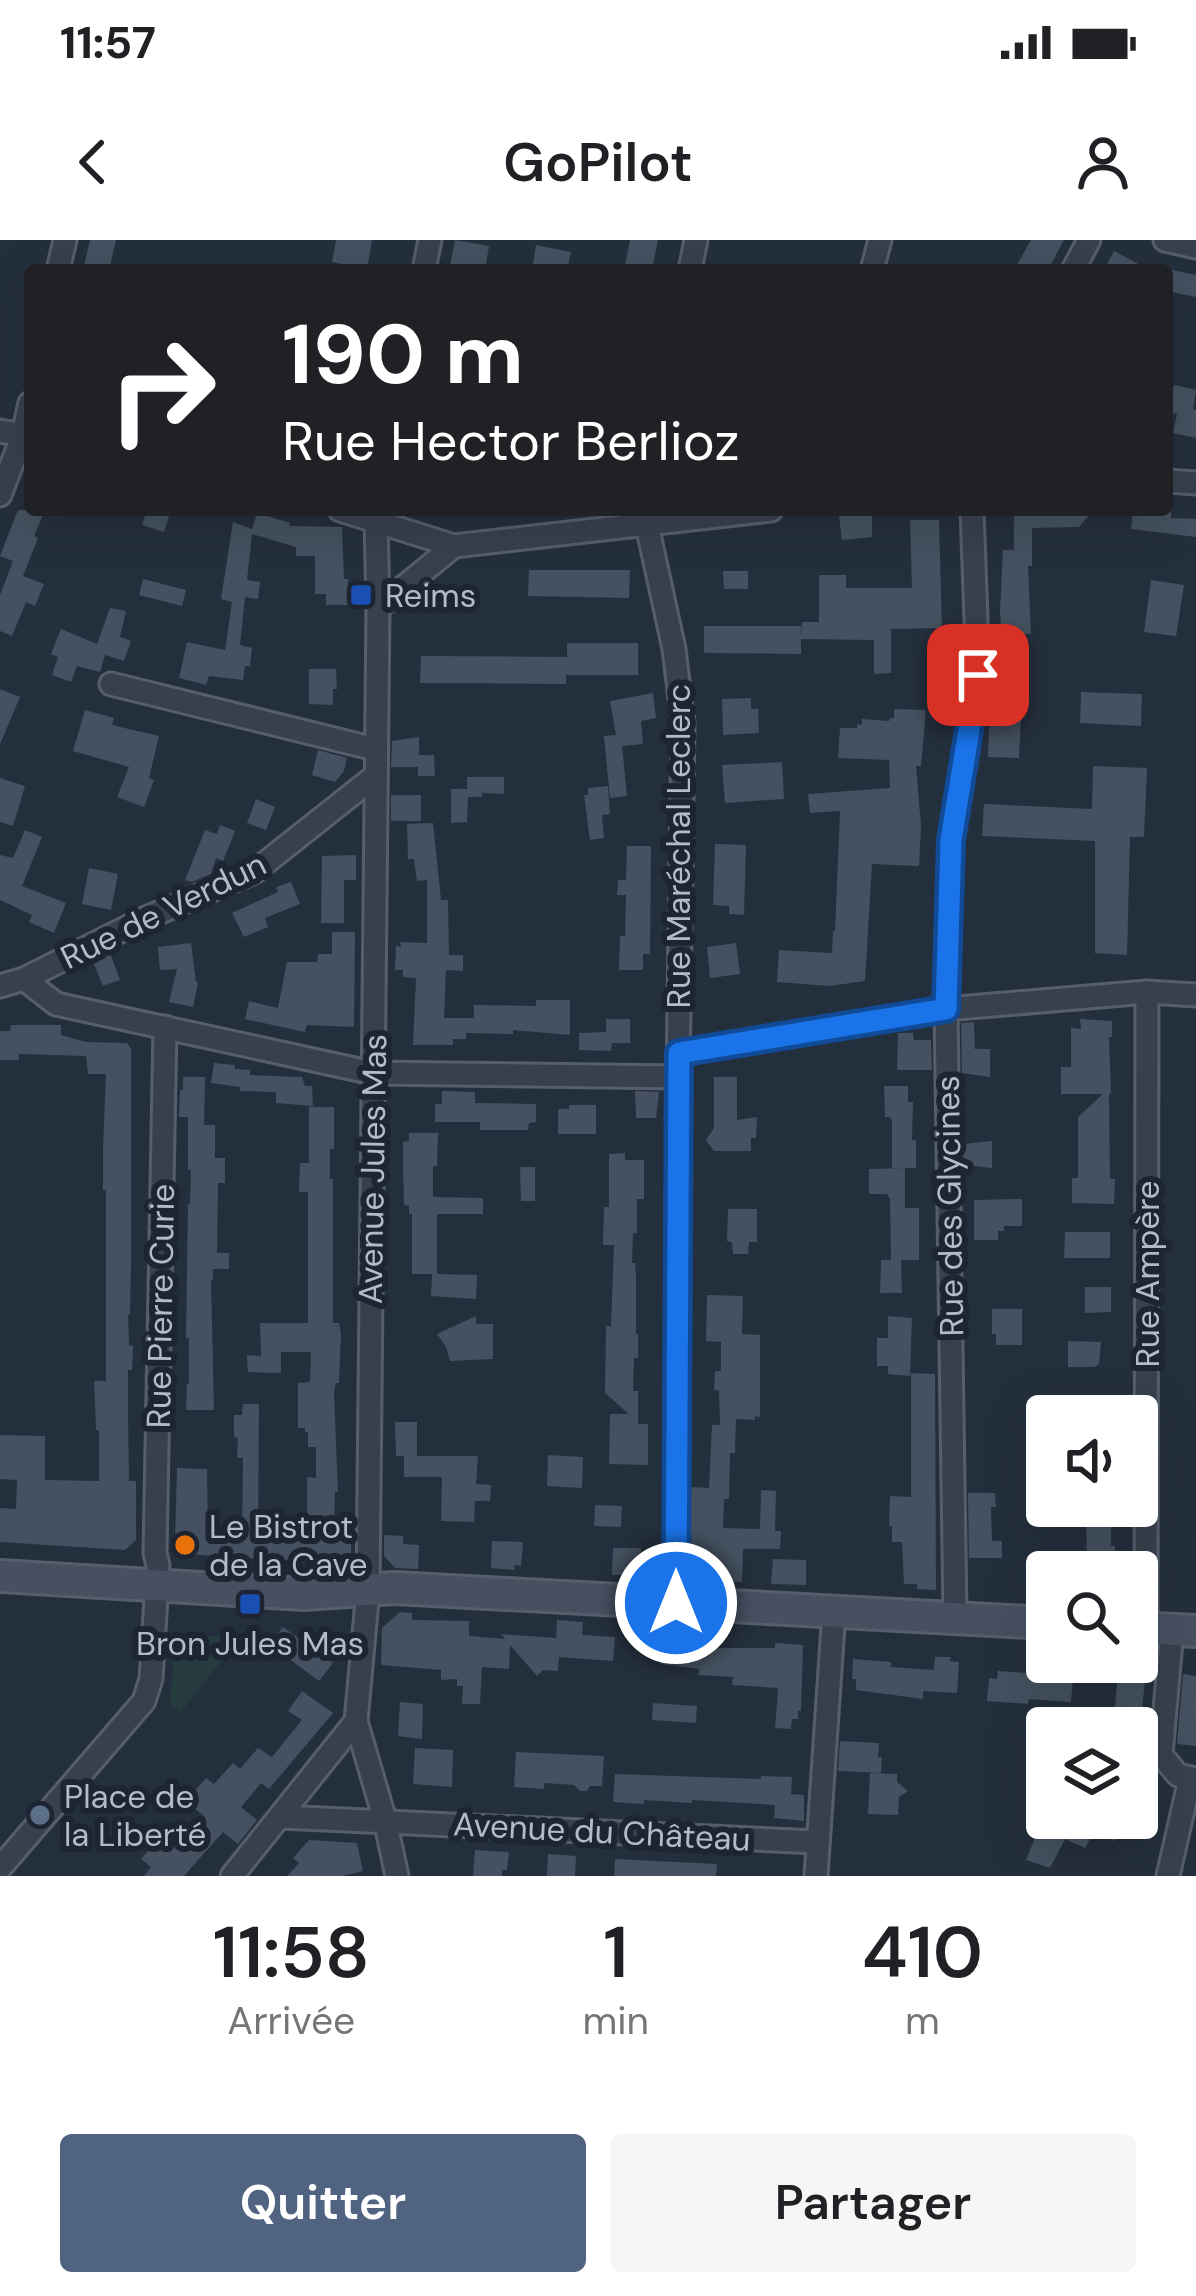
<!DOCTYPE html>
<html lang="fr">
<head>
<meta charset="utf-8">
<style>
	body { margin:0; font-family:"DM Sans",sans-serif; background:#f6f6f6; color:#202124; height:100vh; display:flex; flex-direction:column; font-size:45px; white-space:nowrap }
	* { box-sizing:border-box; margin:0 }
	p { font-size:39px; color:#757577 }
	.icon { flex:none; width:66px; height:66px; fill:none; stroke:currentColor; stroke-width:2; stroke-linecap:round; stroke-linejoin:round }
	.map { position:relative; height:1636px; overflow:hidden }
	.sheet { display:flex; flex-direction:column; background:#fff; flex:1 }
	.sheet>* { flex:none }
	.hud { position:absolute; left:24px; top:24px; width:1149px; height:252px; border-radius:12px; box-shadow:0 12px 48px #0002; background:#202124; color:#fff; overflow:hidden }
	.tools { position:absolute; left:1026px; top:1155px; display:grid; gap:24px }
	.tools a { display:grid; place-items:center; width:132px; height:132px; border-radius:12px; background:#fff; box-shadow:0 12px 48px #0002; font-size:60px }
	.pin { position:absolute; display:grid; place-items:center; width:102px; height:102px; color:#fff; margin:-51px; border-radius:24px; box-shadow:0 6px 18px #0006 }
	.me { position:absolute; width:132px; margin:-66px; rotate:0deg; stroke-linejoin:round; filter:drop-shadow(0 0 9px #0008) }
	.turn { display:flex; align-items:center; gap:42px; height:252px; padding:0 60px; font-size:54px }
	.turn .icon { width:156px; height:156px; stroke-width:2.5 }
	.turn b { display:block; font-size:84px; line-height:102px }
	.eta { display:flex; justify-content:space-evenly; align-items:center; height:204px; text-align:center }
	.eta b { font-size:72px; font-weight:600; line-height:84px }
	.button { display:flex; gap:24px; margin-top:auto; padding:24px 60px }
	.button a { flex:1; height:138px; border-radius:12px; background:#506482; color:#fff; font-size:48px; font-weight:600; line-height:138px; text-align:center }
	.button a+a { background:#f6f6f6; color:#202124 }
	.status { display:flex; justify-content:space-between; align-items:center; height:84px; padding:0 60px; background:#fff; direction:ltr }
	.status svg { height:33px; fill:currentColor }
	header { display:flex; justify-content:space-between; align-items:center; height:156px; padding:0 60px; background:#fff; font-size:54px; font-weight:600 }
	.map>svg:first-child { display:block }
	.green { fill:#263b3e }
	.building { fill:#455160 }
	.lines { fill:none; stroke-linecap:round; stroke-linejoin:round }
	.street-casing { stroke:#565e6b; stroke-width:27 }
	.secondary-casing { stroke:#565e6b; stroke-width:36 }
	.street { stroke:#38404d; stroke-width:21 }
	.secondary { stroke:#465060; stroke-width:30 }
	.route-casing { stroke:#114b97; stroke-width:30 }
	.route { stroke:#1a73e8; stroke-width:21 }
	.transit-dot { fill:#1a4fb4; stroke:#1d2532; stroke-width:4.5 }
	.food-dot { fill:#e8710a; stroke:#1d2532; stroke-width:4.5 }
	.service-dot { fill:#5c6f8a; stroke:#1d2532; stroke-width:4.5 }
	.labels { text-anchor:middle; stroke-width:12; stroke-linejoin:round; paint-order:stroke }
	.poi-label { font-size:33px; fill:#b3bbc8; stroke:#1d2532; text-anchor:start }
	.street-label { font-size:33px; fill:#b3bbc8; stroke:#1d2532 }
</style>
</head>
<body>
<div class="status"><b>11:57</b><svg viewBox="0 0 49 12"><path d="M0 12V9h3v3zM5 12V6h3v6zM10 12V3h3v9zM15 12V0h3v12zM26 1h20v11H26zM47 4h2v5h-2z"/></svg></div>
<header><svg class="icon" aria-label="back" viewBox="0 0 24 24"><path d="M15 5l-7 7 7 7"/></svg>GoPilot<svg class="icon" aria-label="person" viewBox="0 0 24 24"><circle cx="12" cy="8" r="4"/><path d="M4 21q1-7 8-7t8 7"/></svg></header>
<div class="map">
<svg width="1196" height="1636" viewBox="0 0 1196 1636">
	<rect width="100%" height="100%" fill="#242f3d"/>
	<path class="green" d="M175 1393 240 1398 180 1473 170 1465Z"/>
	<g class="building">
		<path d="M90 0H116L109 30H83Z"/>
		<path d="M336 0H372L367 29 332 22Z"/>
		<path d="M455 0 489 6 485 30H449Z"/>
		<path d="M630 0H658L652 30H624Z"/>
		<path d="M1031 0H1064L1048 30H1014Z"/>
		<path d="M536 5 571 12 567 30H532Z"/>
		<path d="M1114 11 1150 30H1104Z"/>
		<path d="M1167 29 1196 35V57L1167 51Z"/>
		<path d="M1174 145 1196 150 1193 169 1196 170V198L1173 193 1177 174 1167 172V157L1171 158Z"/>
		<path d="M18 270H45L34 296 38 298 23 336 44 344 35 366 26 362 12 396 0 391V355L13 321 0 316Z"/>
		<path d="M147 270H171L164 292 142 285Z"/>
		<path d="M1017 270H1094L1079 287 1032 288V326H1028L1031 394 1006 395 1001 389 1000 371 1003 310H1014V275H1018Z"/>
		<path d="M1133 270 1171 272V278L1196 279V297L1131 289Z"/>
		<path d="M872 272V297L842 300 839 276Z"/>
		<path d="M257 273 290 283 289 286 342 287 344 339H348L349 365H326V354H315V316H296V307L252 294 247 340 260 342 258 359 245 357 240 405 252 408 250 426H245L243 440 209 436 206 445 179 438 187 402 225 410 232 362 221 359 233 282 252 289Z"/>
		<path d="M910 280H939L942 388 891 389V433L874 434V400L801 399 802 382H819V335H846V348H912Z"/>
		<path d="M529 330H630L629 358 528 356Z"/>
		<path d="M723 331H748V349H724Z"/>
		<path d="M143 339 186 350 182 366 139 355Z"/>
		<path d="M1151 340 1184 345 1176 396 1144 392Z"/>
		<path d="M110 368 126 371 120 397 131 401 124 421 105 415 100 432 77 426 71 442 52 435 58 417 51 414 61 389 97 404Z"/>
		<path d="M704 386H801V414L704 413Z"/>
		<path d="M567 403H638V435H566V444L420 443 421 416 567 417Z"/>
		<path d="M309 429H336L337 449H333V465L309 464Z"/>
		<path d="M0 449 20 457 0 504Z"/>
		<path d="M1081 452 1142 454 1141 486 1080 483Z"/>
		<path d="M653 453 656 478 641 481 643 504 622 506 627 556 610 558 604 496 616 495 610 461Z"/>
		<path d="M990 456 1022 457 1019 518 988 517Z"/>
		<path d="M751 458V469H758L759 493 723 495 722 459Z"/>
		<path d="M894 469 926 470 921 526H916L921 586 919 626 872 624 865 741 830 746 777 742 779 710 832 713 833 691H835L840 571 810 573 808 554 890 548 889 520 838 518 840 488H857V484L862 485V479L889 481 890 478H894Z"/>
		<path d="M85 470 114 478 112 485 159 496 149 538 154 540 144 567 117 557 129 527 73 511Z"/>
		<path d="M419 497V515H434L435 536H418V527H391L392 501Z"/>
		<path d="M318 510 347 518 344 531 335 542 312 535Z"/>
		<path d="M782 522 784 559 725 563 722 525Z"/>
		<path d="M1093 526 1147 528 1144 597H1130L1127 715 1095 713V601L982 596 984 564 1092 569Z"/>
		<path d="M467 537H504V554L482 553V557H468L467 582 451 583V549H467Z"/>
		<path d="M0 538 25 546 13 586 0 582Z"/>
		<path d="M608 546 610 574 602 575 604 598 590 600 584 555H588V548Z"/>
		<rect x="391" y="555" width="30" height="26"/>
		<path d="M256 559 275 567 266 590 247 583Z"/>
		<path d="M433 583 441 660H448L449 715H463V731L446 730 444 778H474V765L536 766V760H570V795L513 790V794L466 793V799H453V805H413L416 738 403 737V730H395L396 706 401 707 400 702 427 703V640L417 641 414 619H408L407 584Z"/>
		<path d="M220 585 235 591 223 621 216 618 211 634 192 642 185 640 205 590 217 594Z"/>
		<path d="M25 590 42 597 22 646 66 663 54 693 29 682 32 675 0 660V615L13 618Z"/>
		<path d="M715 604 746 605 744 675 729 674V666L713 665Z"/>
		<path d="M627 606H651L650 714H643V730H619L620 696H625L626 655H617L618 640H626Z"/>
		<path d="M356 615V640H344V683H321L322 616Z"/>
		<path d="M89 628 118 634 111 670 82 664Z"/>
		<path d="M291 642 300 664 265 678 268 687 244 697 232 673 278 652 276 647Z"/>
		<path d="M332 692H355L354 787 307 785 305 792 245 779 249 761 278 768 287 722H317L318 714H332Z"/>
		<path d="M191 703 196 742 198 743 193 767 169 762 177 729 160 730 158 707Z"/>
		<path d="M736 703 740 734 710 738 707 707Z"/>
		<path d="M110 713 120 740 103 746 93 722Z"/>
		<path d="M606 779H630V803H612L611 811 579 810V793L606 792Z"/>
		<path d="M1080 779 1112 781V797H1109L1111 854H1109L1110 939H1115L1114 964 1072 963V938H1078V877L1103 854H1061V827H1071V788L1081 789Z"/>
		<path d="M974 782 975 809H990V837L962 833 961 783Z"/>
		<path d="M11 785H61V795L86 802 127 803 131 809V1023L130 1075H128L129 1105 133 1106 132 1130H128V1174L129 1241H136V1300L125 1310 0 1302V1268L16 1269 17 1240 0 1239V1195L45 1196V1240L99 1241V1190H96L94 1141H106V950H103V907L106 834H88L86 816 19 814V820H0V791H10Z"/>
		<path d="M898 793H913L914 800H931L932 830H897Z"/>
		<path d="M214 823 235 825V829L250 830V835L302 837 305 846H312L313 866 276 863V852L240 851V847L211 843Z"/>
		<path d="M183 837H205L204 885H215V918H225V943H218L217 1013H229V1029H213V1040H211L214 1170H186L187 1143 189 1144V1098H186L188 964H190L191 930H188V877H179L180 850H183Z"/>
		<path d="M714 837H737V880L757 877 756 898H751V911H714L706 900 714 888Z"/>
		<path d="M884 846H908V862H913L912 900H916V928H892V882L890 877H885Z"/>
		<path d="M442 851 475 852V863L536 864V882L529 883 528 890H480V882H435V864H442Z"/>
		<path d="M635 851 659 852 656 878H636Z"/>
		<path d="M569 865H596V894H558V869H569Z"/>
		<path d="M309 867H334V909H330V939H333V1083H339L341 1095 339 1143H336L334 1152 338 1252H335L334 1286 351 1287V1314L341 1324 187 1314 175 1303 177 1228 207 1229 208 1291 242 1294 243 1218H237L238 1199 234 1196V1175H242L243 1164H259L258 1287 301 1286V1274H307V1237L316 1238V1207H308V1192H305V1188H298V1143L310 1142 311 1112H281V1133L248 1132 247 1115 261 1116 260 1083H308V952H299L300 923H309Z"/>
		<path d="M409 893H438L437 926H433V957L483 958V974H437V1034L477 1035 476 1059 431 1056 432 1034H412V974H409V966L404 965 403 925V902L409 901Z"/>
		<path d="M992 901V928L963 925V904Z"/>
		<path d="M625 913V920H644V959H637V993H633L632 1023H635L636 1035V1094H638V1118H634L633 1151H638V1184H648V1225L609 1224 610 1174H629L605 1153 606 1086H611L614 1005H603L604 967H609V914Z"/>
		<path d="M520 927H535V961H521Z"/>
		<path d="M905 928V968H919V1020H891L890 959 887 954H869V929Z"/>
		<path d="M1022 959V986H1004V991H998V1000H974V960Z"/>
		<path d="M728 969H757V1002H749L748 1014H733L732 1002 727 1001Z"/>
		<path d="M1065 992H1110V1018H1064Z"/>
		<path d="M881 1020H901L902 1053H880Z"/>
		<path d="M1085 1047H1111V1072L1085 1073Z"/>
		<path d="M707 1055 743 1056 742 1094 760 1095V1177L755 1176V1180L736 1179 735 1213H730L729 1259H724L723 1288 760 1289 761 1250 776 1251 775 1291H781L780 1309H743L742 1342 691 1341V1247L709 1248 712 1185H720L719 1150H714L715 1131H721V1102L706 1101Z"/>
		<path d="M992 1069H1022V1105H996V1094H992Z"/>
		<path d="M476 1076V1084H493V1119L450 1121 446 1107 437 1094Z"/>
		<path d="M888 1076 912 1078 910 1136 888 1134V1126H877V1098H888Z"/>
		<path d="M1068 1101 1101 1102 1099 1124 1095 1127H1068Z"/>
		<path d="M911 1133 935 1134 936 1350 917 1349V1344H904L902 1302H892V1286H889L890 1256 911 1257Z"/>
		<path d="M1068 1157H1112L1111 1176H1068Z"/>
		<path d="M395 1182H417V1216H396Z"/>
		<path d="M548 1215 583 1217 582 1248 547 1246Z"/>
		<path d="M404 1216H478L476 1244 491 1245 490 1261H475L474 1282 441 1281 442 1237H404Z"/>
		<path d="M968 1253H995L996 1267H991L992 1301H1002V1318H969Z"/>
		<path d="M595 1265 622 1266 621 1287 594 1286Z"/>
		<path d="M1086 1266H1111V1306H1115V1326L1112 1332H1087Z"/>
		<path d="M384 1295 403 1296V1304L419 1305 418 1329 395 1328 384 1316Z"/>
		<path d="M492 1301 523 1302 521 1326 515 1325 514 1330 491 1328Z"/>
		<path d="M613 1308H641V1335H612Z"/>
		<path d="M773 1319 806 1320V1345L771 1344Z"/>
		<path d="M400 1372 412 1373V1380L469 1381V1396L505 1399 501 1394 556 1398 557 1380 583 1382 582 1395 615 1397 613 1421 559 1417 558 1431 543 1430 537 1436 510 1405 509 1429 482 1427 480 1464H462L463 1446H457V1439L441 1440V1430L381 1425 382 1388Z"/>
		<path d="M283 1387 333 1423 319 1441 269 1404Z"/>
		<path d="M775 1403 803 1405 801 1471H798V1479H792L791 1489 775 1488 778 1448 732 1445 733 1437 699 1435V1429L660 1424 661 1413 706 1414V1408H775Z"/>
		<path d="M935 1417H951L950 1421 959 1422 957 1453 923 1451V1459L856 1450V1439H852L853 1419 891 1422V1427L934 1430Z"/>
		<path d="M1119 1422H1139L1146 1431 1140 1488H1113Z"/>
		<path d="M998 1431 1073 1436 1071 1462 1029 1459 1028 1464 987 1461 989 1438 997 1439Z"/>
		<path d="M1183 1434 1196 1436V1506L1177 1504Z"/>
		<path d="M302 1451 333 1473 269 1549 261 1543 241 1567 257 1580 238 1604 223 1592 184 1636H144L151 1627 141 1619 157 1601 164 1608 176 1593 185 1600 205 1577 186 1561 206 1538 214 1544 233 1523 240 1529 258 1508 272 1517 302 1480 288 1471Z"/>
		<path d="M400 1462 423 1464 422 1499 398 1496Z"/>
		<path d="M653 1463 697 1466 696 1483 652 1480Z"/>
		<path d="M840 1501 879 1503 878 1517H882L881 1533 838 1531Z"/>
		<path d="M415 1508 453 1510 452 1547 413 1544Z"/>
		<path d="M516 1512 604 1516 602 1546H590L587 1551H580L574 1545 544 1543V1549L514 1547Z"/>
		<path d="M870 1533 897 1534V1542L908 1551 899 1557 898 1575 868 1574Z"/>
		<path d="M615 1534 761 1539V1536L792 1537 791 1554 804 1555V1581L774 1578 775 1565 692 1560V1563L644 1560V1564L613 1562Z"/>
		<path d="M1043 1578H1127L1114 1601 1094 1591 1085 1608 1065 1599 1050 1628 1026 1620Z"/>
		<path d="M309 1600 357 1603 363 1631 343 1636H287L299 1623 293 1618Z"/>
		<path d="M475 1610 509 1612 507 1630H502V1636H473Z"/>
		<path d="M548 1614 576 1616 575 1636H547Z"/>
		<path d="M615 1619 717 1624 716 1636H614Z"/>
	</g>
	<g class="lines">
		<g class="street-casing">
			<g id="street">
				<path d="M1165 0 1196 7"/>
				<path d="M58 30 65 0"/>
				<path d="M424 30 430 0"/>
				<path d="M690 30 696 0"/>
				<path d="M872 30 880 0"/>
				<path d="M1073 30 1089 0"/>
				<path d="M0 191 30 196"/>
				<path d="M1167 241 1196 243"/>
				<path d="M0 255 23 195 30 163"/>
				<path d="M340 270 454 306 771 270"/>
				<path d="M647 270V285L674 409 683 483 678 837 676 1363"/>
				<path d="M378 368 454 306"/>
				<path d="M111 444 375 509"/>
				<path d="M24 739 56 764 373 833 678 837"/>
				<path d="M0 746 24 739 144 679 254 632 375 536"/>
				<path d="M679 813 946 769 1147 752 1196 755"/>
				<path d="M955 1377 946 769 951 600 978 435 972 270"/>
				<path d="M1146 1388 1147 752"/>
				<path d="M1172 1390 1161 1515 1178 1535 1196 1539"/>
				<path d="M356 1481 385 1580 397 1636"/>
				<path d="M281 1577 818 1602"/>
				<path d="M0 1628 144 1461 151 1439 158 1325 155 1313 165 787"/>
				<path d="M232 1636 356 1481 368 1350 378 368 376 282 378 270"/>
				<path d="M816 1636 834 1371"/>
				<path d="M1168 1636 1190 1539"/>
			</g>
		</g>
		<g class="secondary-casing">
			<g id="secondary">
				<path d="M0 1336 303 1354 395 1348 1047 1383"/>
				<path d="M1137 1388 1196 1391"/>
			</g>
		</g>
		<use href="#street" class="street"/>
		<use href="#secondary" class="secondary"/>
	</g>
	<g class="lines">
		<g class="route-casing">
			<path id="route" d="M676 1363 679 813 946 769 951 600 978 435"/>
		</g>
		<use href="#route" class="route"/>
	</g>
	<g class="transit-dot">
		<rect x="349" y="343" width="24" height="24" rx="6"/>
		<rect x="238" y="1352" width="24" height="24" rx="6"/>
	</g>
	<circle class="food-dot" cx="185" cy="1305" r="12"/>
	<circle class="service-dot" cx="40" cy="1575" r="12"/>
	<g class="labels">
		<g class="poi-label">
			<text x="385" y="367">Reims</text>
			<text x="209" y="1298">Le Bistrot<tspan x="209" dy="38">de la Cave</tspan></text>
			<text x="250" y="1415" text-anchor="middle">Bron Jules Mas</text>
			<text x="64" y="1568">Place de<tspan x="64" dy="38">la Liberté</tspan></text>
		</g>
		<g class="street-label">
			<text transform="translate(678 606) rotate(-90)" y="12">Rue Maréchal Leclerc</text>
			<text transform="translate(163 670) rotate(-26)" y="12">Rue de Verdun</text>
			<text transform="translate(372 929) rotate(-89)" y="12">Avenue Jules Mas</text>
			<text transform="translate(949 966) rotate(-91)" y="12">Rue des Glycines</text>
			<text transform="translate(1147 1034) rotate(-90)" y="12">Rue Ampère</text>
			<text transform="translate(160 1066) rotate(-89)" y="12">Rue Pierre Curie</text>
			<text transform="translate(602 1591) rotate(3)" y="12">Avenue du Château</text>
		</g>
	</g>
</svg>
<div class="tools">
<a><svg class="icon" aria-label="sound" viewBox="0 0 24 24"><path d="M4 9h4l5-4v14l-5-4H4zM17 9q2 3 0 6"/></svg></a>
<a><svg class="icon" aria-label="search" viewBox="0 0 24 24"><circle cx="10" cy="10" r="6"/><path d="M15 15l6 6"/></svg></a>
<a><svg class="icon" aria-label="layers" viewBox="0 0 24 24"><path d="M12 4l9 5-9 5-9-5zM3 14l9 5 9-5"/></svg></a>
</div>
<div class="pin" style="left:978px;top:435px;background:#d93025"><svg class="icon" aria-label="arrive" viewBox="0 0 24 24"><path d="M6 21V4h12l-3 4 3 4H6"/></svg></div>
<svg class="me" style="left:676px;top:1363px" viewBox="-20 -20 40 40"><circle r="17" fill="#1a73e8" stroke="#fff" stroke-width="3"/><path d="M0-11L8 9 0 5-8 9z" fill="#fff"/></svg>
<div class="hud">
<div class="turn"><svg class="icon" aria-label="right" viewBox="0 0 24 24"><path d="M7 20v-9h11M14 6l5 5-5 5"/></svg><div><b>190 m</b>Rue Hector Berlioz</div></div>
</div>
</div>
<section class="sheet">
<div class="eta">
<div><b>11:58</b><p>Arrivée</p></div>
<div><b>1</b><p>min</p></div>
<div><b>410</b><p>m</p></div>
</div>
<div class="button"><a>Quitter</a><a>Partager</a></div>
</section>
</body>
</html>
